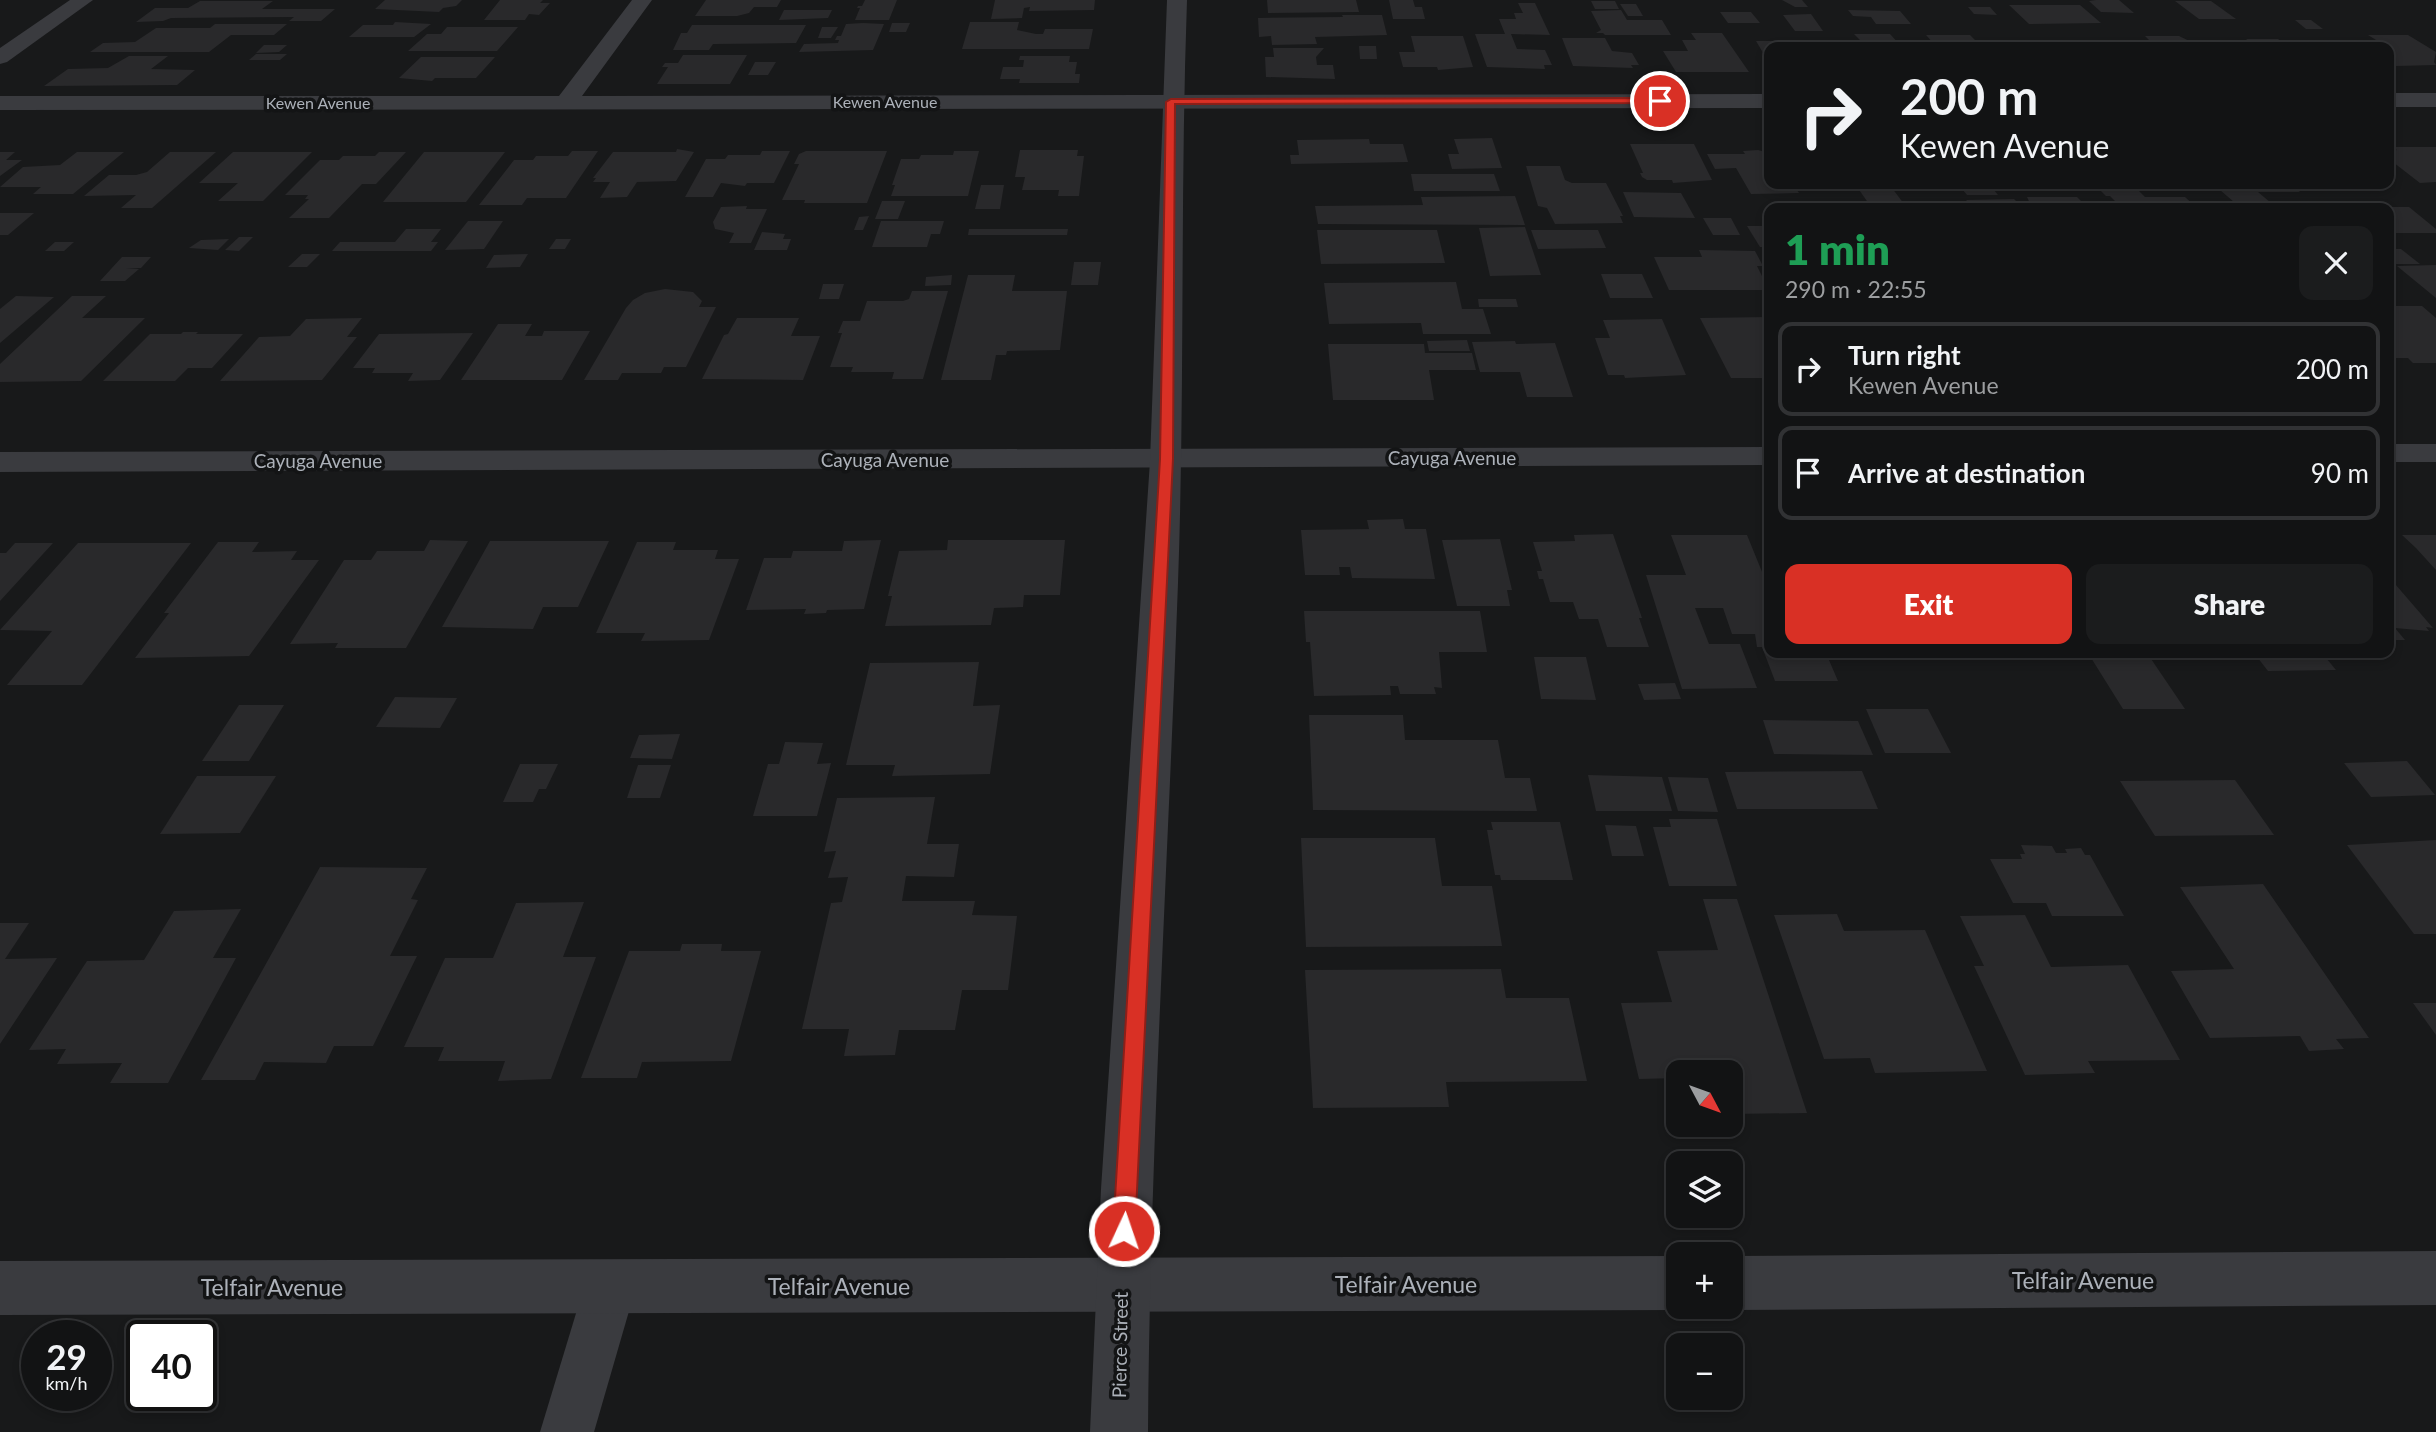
<!DOCTYPE html>
<html lang="en">
<head>
<meta charset="utf-8">
<style>
	body { margin:0; font-family:Lato,sans-serif; background:#1b1c1d; color:#f1f3f6; height:100vh; display:flex; flex-direction:column; font-size:26px; white-space:nowrap }
	* { box-sizing:border-box; margin:0 }
	p { font-size:23px; color:#9c9ea0 }
	.icon { flex:none; width:38px; height:38px; fill:none; stroke:currentColor; stroke-width:2; stroke-linecap:round; stroke-linejoin:round }
	.map { position:relative; flex:1; overflow:hidden }
	.sheet { position:absolute; left:1764px; top:203px; width:630px; height:455px; display:flex; flex-direction:column; background:#121314; border-radius:14px; box-shadow:0 4px 10px #0003,0 0 0 2px #313234 }
	.sheet>* { flex:none }
	.banner { position:absolute; left:1764px; top:42px; width:630px; height:147px; border-radius:14px; box-shadow:0 4px 10px #0003,0 0 0 2px #313234; background:#121314; color:#f1f3f6; overflow:hidden }
	.needle { width:46px; rotate:131deg }
	.tools { position:absolute; left:1666px; top:1060px; display:grid; gap:14px }
	.tools a { display:grid; place-items:center; width:77px; height:77px; border-radius:14px; background:#121314; box-shadow:0 4px 10px #0003,0 0 0 2px #313234; font-size:35px }
	.speed { position:absolute; left:21px; top:1320px; display:flex; gap:14px; font-size:35px; font-weight:700; text-align:center }
	.speed>* { display:grid; place-content:center; width:91px; height:91px; border-radius:50%; background:#121314; box-shadow:0 4px 10px #0003,0 0 0 2px #313234; line-height:1 }
	.speed small { font-size:18px; font-weight:400 }
	.speed .limit { border:4px solid #111; border-radius:10px; background:#fff; color:#111 }
	.pin { position:absolute; display:grid; place-items:center; width:60px; height:60px; color:#fff; margin:-30px; border:4px solid #fff; border-radius:50%; box-shadow:0 2px 7px #0007 }
	.me { position:absolute; width:77px; margin:-38px; rotate:3deg; stroke-linejoin:round; filter:drop-shadow(0 0 5px #0008) }
	.turn { display:flex; align-items:center; gap:24px; height:147px; padding:0 21px; font-size:32px }
	.turn .icon { width:91px; height:91px; stroke-width:2.5 }
	.turn b { display:block; font-size:49px; line-height:60px }
	.round { display:grid; place-items:center; flex:none; width:74px; height:74px; border-radius:14px; background:#1b1c1d }
	.headline { display:flex; align-items:center; justify-content:space-between; height:119px; padding:0 21px }
	h1 { font-size:42px; font-weight:800; line-height:52px; color:#1e9e55 }
	.action { display:flex; gap:14px; margin-top:auto; padding:14px 21px }
	.action a { flex:1; height:80px; border-radius:14px; background:#d93025; color:#fff; font-size:28px; font-weight:800; line-height:80px; text-align:center }
	.action a+a { background:#1b1c1d; color:#f1f3f6 }
	ul { padding:0; list-style:none }
	li { display:flex; align-items:center; gap:21px; height:94px; margin:0 14px 10px; padding:0 7px; border:4px solid #313234; border-radius:14px }
	li div { flex:1 }
	li b { display:block; font-size:26px }
	li em { font-style:normal }
	.map>svg:first-child { display:block }
	.building { fill:#29292b }
	.lines { fill:none; stroke-linecap:round; stroke-linejoin:round }
	.service { fill:#3a3b3f; fill-rule:evenodd }
	.minor { fill:#3a3b3f; fill-rule:evenodd }
	.tertiary { fill:#3a3b3f; fill-rule:evenodd }
	.route { fill:#d93025; stroke:#8d1f18; stroke-width:2 }
	.labels { text-anchor:middle; stroke-width:7; stroke-linejoin:round; paint-order:stroke }
	.far-street-label { font-size:16px; fill:#acb1b9; stroke:#131415 }
	.street-label { font-size:19px; fill:#acb1b9; stroke:#131415 }
	.near-street-label { font-size:23px; fill:#acb1b9; stroke:#131415 }
</style>
</head>
<body>
<div class="map">
<svg width="2436" height="1432" viewBox="0 0 2436 1432">
	<rect width="100%" height="100%" fill="#18191a"/>
	<g class="building">
		<path d="M385 0H462L456 6 443 8 439 12 375 9Z"/>
		<path d="M500 0H543L540 3H550L539 15 529 14 525 20H484Z"/>
		<path d="M706 0H781L777 7H754L749 13 737 16H695Z"/>
		<path d="M865 0H897L889 20H855L860 8H857L858 6H862Z"/>
		<path d="M995 0H1095L1094 10 1029 11 1030 7 1024 8 1022 18 991 19Z"/>
		<path d="M1267 0H1356L1359 12 1268 13Z"/>
		<path d="M1389 0H1413L1415 7H1422L1425 19H1393Z"/>
		<path d="M1782 0H1802L1808 7H1795Z"/>
		<path d="M2096 0H2119L2134 13 2101 12 2089 1Z"/>
		<path d="M200 1H273L262 9H335L321 21H289L294 17 171 18 163 21 136 22 155 8H188Z"/>
		<path d="M1591 1H1615L1619 9H1595Z"/>
		<path d="M2175 1H2211L2236 19H2199Z"/>
		<path d="M1518 3H1535L1550 35 1511 34 1517 49 1545 50 1552 65H1544L1545 69 1487 67 1475 34H1505L1499 19H1516L1514 13H1523Z"/>
		<path d="M1620 4H1636L1643 16H1628Z"/>
		<path d="M2009 5H2080L2101 23 2029 24Z"/>
		<path d="M1968 7H1990L1997 15 1974 14Z"/>
		<path d="M784 10H832L828 18 779 20Z"/>
		<path d="M1621 10 1627 20H1662L1671 35H1605L1603 33H1596L1601 30 1591 11Z"/>
		<path d="M1848 10 1900 11 1911 24H1876L1871 17 1853 16Z"/>
		<path d="M1720 12H1751L1760 23H1728Z"/>
		<path d="M1811 14 1823 31H1795L1783 15Z"/>
		<path d="M1342 15H1382L1387 35 1315 37 1317 44 1272 45 1271 36 1259 37 1258 18 1343 17Z"/>
		<path d="M2295 20H2311L2323 29H2306Z"/>
		<path d="M395 22 431 24 414 37H349L363 25H393Z"/>
		<path d="M970 22H1019L1017 30 1036 34H1043L1045 29H1093L1089 49H962Z"/>
		<path d="M863 23 884 24 873 50 799 52 804 44 838 43 839 40H835L837 36H841L846 24Z"/>
		<path d="M892 23H910L906 32H889Z"/>
		<path d="M215 24H287L274 35H231L209 52H90L103 43 135 42 156 28H210Z"/>
		<path d="M692 25H806L796 43 713 44 709 50H673L681 33H687Z"/>
		<path d="M447 27H518L497 51H408L427 34H441Z"/>
		<path d="M822 27H838L831 38H818Z"/>
		<path d="M1691 33H1722L1749 72H1676L1663 51H1688L1682 40H1696Z"/>
		<path d="M1854 34H1890L1900 45 1913 47H1846L1844 44H1864Z"/>
		<path d="M1926 35H1970L1979 44H2023L2027 47H1944L1935 45Z"/>
		<path d="M2368 35H2408L2436 52 2434 62 2436 65 2396 66 2389 62V47H2367L2361 43H2381Z"/>
		<path d="M1411 36H1463L1473 67 1438 70 1437 67H1403L1399 52H1415Z"/>
		<path d="M2145 36H2179L2202 47H2138L2129 40H2149Z"/>
		<path d="M1562 38H1605L1612 51 1632 53 1639 65H1631L1633 68 1573 66Z"/>
		<path d="M2246 39H2278L2289 47H2233L2227 42 2251 43Z"/>
		<path d="M1756 41H1814L1819 47H1769V63Z"/>
		<path d="M2103 41 2111 47H2070L2063 42Z"/>
		<path d="M264 45H287L279 52 256 53Z"/>
		<path d="M1359 46H1376L1377 59H1360Z"/>
		<path d="M1273 48H1324L1316 57 1317 65H1333L1335 79 1266 77 1265 57H1274Z"/>
		<path d="M256 54H287L280 60H249Z"/>
		<path d="M683 55H747L730 84H657L668 67H662L665 63H678Z"/>
		<path d="M129 56H168L151 69 195 70 177 85 44 86 68 69 108 68Z"/>
		<path d="M1020 56H1070L1069 62H1077L1075 74H1080L1079 83H1019L1020 79H1000L1003 67H1023L1024 60H1019Z"/>
		<path d="M421 57H495L476 78H435L432 81 399 78Z"/>
		<path d="M755 62H776L768 75H748Z"/>
		<path d="M1492 138 1502 168 1452 169 1448 154H1459L1454 139Z"/>
		<path d="M1369 139 1370 144H1403L1408 162 1291 164 1290 155H1299L1297 140Z"/>
		<path d="M1630 144H1694L1712 180 1673 183 1672 180H1647L1642 177 1640 173H1643Z"/>
		<path d="M2392 147H2436V182L2420 183 2389 159V151L2397 150Z"/>
		<path d="M677 149 694 152 676 181 637 182 627 197 600 198 610 182H593L596 178H593L613 152H676Z"/>
		<path d="M1020 150H1078L1077 156H1084L1079 196H1058L1059 190H1022L1025 177H1015Z"/>
		<path d="M1758 150 1769 153V184H1793L1799 193 1751 194 1736 168 1715 169 1707 154H1745L1743 151Z"/>
		<path d="M572 151H598L566 198H527L522 205H479L514 160H533L536 156H568Z"/>
		<path d="M762 151H790L774 183H747L745 186 721 183 713 197H685L706 159H725L728 155H760Z"/>
		<path d="M806 151H887L867 203H804L805 200H782L799 164H794L799 154Z"/>
		<path d="M954 151H979L968 196H891L895 185H892L901 159H919L921 155H953Z"/>
		<path d="M0 152H15L6 160H22L0 176Z"/>
		<path d="M77 152H124L73 194H33L41 187H0L23 167 60 165Z"/>
		<path d="M170 152H216L152 208H121L136 195 84 196 109 175H136L147 172Z"/>
		<path d="M233 152H312L263 201H218L238 183H199Z"/>
		<path d="M379 152H406L376 184H362L329 218H289L309 199H305L308 195H285L320 160H339L343 156H375Z"/>
		<path d="M424 152H505L466 202H383Z"/>
		<path d="M1526 166H1560L1565 180 1572 183H1606L1623 216H1620L1623 223 1555 224 1547 208 1538 206Z"/>
		<path d="M1411 174H1494L1500 191H1414Z"/>
		<path d="M1855 184H1889L1904 204H1869Z"/>
		<path d="M1894 184H1923L1927 188H1897Z"/>
		<path d="M1958 184H2001L2006 190H1994L1998 195H1967Z"/>
		<path d="M2098 184H2132L2145 197H2185L2197 208H2122L2110 196H2106L2097 187H2101Z"/>
		<path d="M2213 184H2290L2300 192H2258L2277 208H2241Z"/>
		<path d="M981 185H1004L1000 209H975Z"/>
		<path d="M1623 192 1681 193 1695 218 1634 217Z"/>
		<path d="M1515 196 1525 225 1318 224 1315 206 1423 205 1421 197Z"/>
		<path d="M2027 197H2077L2088 208H2032Z"/>
		<path d="M2014 199 2023 208H1974L1966 200Z"/>
		<path d="M882 201H905L898 219H875Z"/>
		<path d="M747 206 746 209H767L751 243H729L734 233 715 229 713 222 721 207Z"/>
		<path d="M2389 207H2409L2436 229V233H2389Z"/>
		<path d="M0 213H34L8 235H0Z"/>
		<path d="M869 216 863 230H854L859 217Z"/>
		<path d="M1703 218H1731L1740 235H1713Z"/>
		<path d="M468 221H503L484 249 445 250Z"/>
		<path d="M881 221H944L940 234H931L927 247H872Z"/>
		<path d="M1747 226H1769V247H1760Z"/>
		<path d="M1525 227 1541 275 1490 276 1479 228Z"/>
		<path d="M406 229H441L431 242H438L431 251H332L340 242H395Z"/>
		<path d="M969 229H1068L1067 235H968Z"/>
		<path d="M1317 230H1437L1445 263 1321 264Z"/>
		<path d="M1531 230H1598L1606 248 1538 249Z"/>
		<path d="M762 232 785 234 783 239H791L787 250H754Z"/>
		<path d="M239 237H253L239 251 225 250Z"/>
		<path d="M229 239 218 250 189 248 201 240Z"/>
		<path d="M556 239H571L565 249H549Z"/>
		<path d="M55 242H74L64 251H45Z"/>
		<path d="M2389 249H2401L2420 264H2390Z"/>
		<path d="M1699 250 1755 251 1763 266H1757L1769 290H1669L1654 257H1702Z"/>
		<path d="M302 254H320L307 267H288Z"/>
		<path d="M528 254 520 267 486 268 494 255Z"/>
		<path d="M122 257H151L141 268H126L139 269 125 281H100Z"/>
		<path d="M1074 262H1101L1098 285H1071Z"/>
		<path d="M2436 265V298L2397 266Z"/>
		<path d="M1601 274H1642L1653 298H1610Z"/>
		<path d="M952 275 951 285 925 286 926 277Z"/>
		<path d="M968 275H1015L1012 291H1067L1060 350 1007 351 1006 355H996L991 380H941Z"/>
		<path d="M1456 282 1462 309H1483L1491 334H1423L1421 323 1329 324 1324 283Z"/>
		<path d="M823 284H844L839 299H819Z"/>
		<path d="M665 289 693 292 702 301 699 307H716L686 367H664L661 373H622L618 380H584L626 308 633 300 645 293Z"/>
		<path d="M912 291H948L923 379H892L894 372H851L853 367H830L842 333H838L843 321H860L867 301H903L909 299Z"/>
		<path d="M16 296 54 297 0 343V309Z"/>
		<path d="M72 296H106L82 318H145L81 381 0 382V364Z"/>
		<path d="M1478 299H1516L1518 307H1479Z"/>
		<path d="M2389 306H2422L2436 318V363H2413L2408 358H2389Z"/>
		<path d="M1769 317V378H1731L1700 318Z"/>
		<path d="M362 318 347 337H357L322 380 220 381 259 337 290 336 306 319Z"/>
		<path d="M737 318H799L791 336H820L803 380 702 379 724 335 728 334Z"/>
		<path d="M1662 319 1686 375 1625 378 1624 375H1608L1595 338H1610L1603 320Z"/>
		<path d="M498 324H532L525 336H542L544 331H590L562 380H461Z"/>
		<path d="M183 332H198L196 334H243L212 368H188L175 381H103L150 334H181Z"/>
		<path d="M473 333 440 380 408 381 413 373H372L375 368H353L379 334Z"/>
		<path d="M1467 340 1470 351H1429L1427 341Z"/>
		<path d="M1515 341 1516 344 1555 343 1573 397H1527L1520 372H1480L1472 342Z"/>
		<path d="M1328 344H1424L1425 353H1472L1476 370H1429L1434 400H1333Z"/>
		<path d="M1403 519 1405 529H1426L1435 579 1352 578 1350 567H1339L1340 575H1305L1301 530 1369 529 1367 520Z"/>
		<path d="M1613 534 1642 618H1639L1649 647H1607L1598 619H1579L1573 602H1550L1543 579H1539L1537 571H1542L1533 542 1575 541 1574 535Z"/>
		<path d="M1671 535H1747L1769 589V653H1826L1838 681H1775L1762 647H1757L1755 634H1732L1723 608H1695L1709 644H1740L1757 688 1682 689 1646 575H1686Z"/>
		<path d="M2402 535H2436V570L2416 548Z"/>
		<path d="M1500 539 1512 590H1507L1510 606H1457L1442 540Z"/>
		<path d="M430 540 468 541 406 648H335L338 643 290 644 344 560H371L377 551H424Z"/>
		<path d="M881 540 864 609 827 610 826 613 804 614 806 609 746 610 764 558H791L793 551H842L844 541Z"/>
		<path d="M948 540H1065L1060 595H1024L1023 607 994 608 991 625 885 626 892 596H888L899 551 947 550Z"/>
		<path d="M490 541H609L578 607H543L533 629 442 627Z"/>
		<path d="M218 542H259L252 552 297 551 291 560H319L249 656 135 658 169 613H164Z"/>
		<path d="M637 542H676L673 550H718L715 559H739L709 640 641 641 645 633H596Z"/>
		<path d="M15 543H53L0 601V553H6Z"/>
		<path d="M78 543H191L82 685H7L52 631 0 630Z"/>
		<path d="M2389 577 2433 628 2426 627 2429 631 2395 628 2405 640H2389Z"/>
		<path d="M1304 611H1480L1487 652H1439L1442 688 1434 687 1436 694H1400L1398 686H1390L1391 695 1314 696 1310 642H1306Z"/>
		<path d="M2088 653H2147L2185 709H2123Z"/>
		<path d="M2254 653H2322L2336 670 2268 671Z"/>
		<path d="M1534 657H1586L1596 700 1541 699Z"/>
		<path d="M979 662 973 706 1000 705 990 774 892 776 895 765H846L870 663Z"/>
		<path d="M1675 683 1681 699 1644 700 1638 684Z"/>
		<path d="M395 697 457 698 440 728 376 727Z"/>
		<path d="M239 705H284L249 761H202Z"/>
		<path d="M1866 709H1928L1951 753H1885Z"/>
		<path d="M1309 715H1403L1405 740H1498L1505 778H1530L1537 811 1313 810Z"/>
		<path d="M1763 720 1858 721 1873 755 1774 754Z"/>
		<path d="M680 734 672 759 630 758 639 735Z"/>
		<path d="M785 742 823 743 817 764 831 763 817 816H753L768 764H779Z"/>
		<path d="M2407 761 2435 795 2371 797 2344 763Z"/>
		<path d="M520 764H558L546 789H539L533 802H503Z"/>
		<path d="M638 765H671L660 798H627Z"/>
		<path d="M1862 771 1878 809H1737L1725 772Z"/>
		<path d="M1588 775 1662 777 1672 811H1596Z"/>
		<path d="M197 776H276L240 833 160 834Z"/>
		<path d="M1668 777 1708 778 1718 812 1678 811Z"/>
		<path d="M2235 780 2274 835 2155 836 2120 781Z"/>
		<path d="M935 797 927 844H959L954 877 906 876 902 901H975L972 915 1017 916 1008 990H962L955 1030H899L895 1055 844 1056 849 1029H802L831 903 842 902 848 877 828 878 836 851 824 852 837 798Z"/>
		<path d="M1669 819H1717L1737 886H1669L1653 827H1671Z"/>
		<path d="M1491 822H1560L1573 880H1501L1500 875H1495L1487 830H1493Z"/>
		<path d="M1605 825 1636 826 1644 856H1612Z"/>
		<path d="M1301 838H1435L1442 886H1492L1502 946 1306 947Z"/>
		<path d="M2436 840V934H2414L2347 845Z"/>
		<path d="M2021 845 2052 846 2056 853H2067L2065 849 2081 848 2085 855H2090L2124 916H2052L2046 903H2013L1990 859H2022L2020 854H2025Z"/>
		<path d="M320 867 427 868 411 899 418 900 390 956H417L373 1046H334L326 1063 264 1062 255 1080H201Z"/>
		<path d="M2263 884 2369 1038 2336 1039 2344 1049 2309 1051 2300 1036 2210 1038 2171 971 2234 969 2180 887Z"/>
		<path d="M1703 899H1737L1807 1113 1731 1114V1073H1678V1078L1639 1079 1621 1003 1672 1002 1657 951 1718 950Z"/>
		<path d="M584 902 563 957H596L551 1079 498 1081 505 1061H438L444 1047H404L445 958H493L516 903Z"/>
		<path d="M241 909 213 958H236L168 1083H110L122 1063 57 1064 66 1049 29 1050 87 961 144 960 174 911Z"/>
		<path d="M1837 914 1844 931 1925 930 1987 1071 1875 1073 1870 1058 1824 1059 1774 915Z"/>
		<path d="M2025 915 2051 967 2128 965 2180 1060 2088 1061 2095 1073 2025 1075 1974 966H1984L1960 916Z"/>
		<path d="M0 923H29L5 959 57 958 0 1044Z"/>
		<path d="M682 944H722L721 951H761L731 1061 642 1062 637 1078H581L629 951H680Z"/>
		<path d="M1501 969 1506 998H1569L1587 1081 1446 1082 1449 1107 1313 1108 1305 970Z"/>
		<path d="M2413 1003H2436V1035Z"/>
	</g>
	<g class="lines">
		<path class="service" d="M610 1261 628 1269 636 1287 594 1432H540L584 1287 592 1269Z"/>
		<g class="minor">
			<path d="M70 0H93L7 62 0 64V48Z"/>
			<path d="M632 0H652L582 96 1769 94V108L0 110V96H559Z"/>
			<rect x="2389" y="93" width="47" height="14"/>
			<rect x="2389" y="444" width="47" height="18"/>
			<path d="M1769 447V465L0 472V452Z"/>
			<path d="M2436 1251V1305L1731 1310 1725 1307H1731V1256Z"/>
			<path d="M1678 1256V1307H1684L1678 1310 0 1315V1261Z"/>
		</g>
		<path class="tertiary" d="M1167 0H1187C1180 194 1185 389 1178 583 1168 866 1150 1149 1148 1432H1090L1101 1189 1150 461Z"/>
	</g>
	<path class="route" d="M1660 98 1664 99V103L1175 104 1173 459 1135 1231 1131 1239 1124 1242 1116 1239 1113 1231 1160 459 1166 102 1171 99Z"/>
	<g class="labels">
		<g class="far-street-label">
			<text x="885" y="108">Kewen Avenue</text>
			<text x="318" y="109">Kewen Avenue</text>
		</g>
		<g class="street-label">
			<text x="1452" y="465">Cayuga Avenue</text>
			<text x="885" y="467">Cayuga Avenue</text>
			<text x="318" y="468">Cayuga Avenue</text>
			<text transform="translate(1120 1345) rotate(-89)" y="7">Pierce Street</text>
		</g>
		<g class="near-street-label">
			<text x="2083" y="1289">Telfair Avenue</text>
			<text x="1406" y="1293">Telfair Avenue</text>
			<text x="839" y="1295">Telfair Avenue</text>
			<text x="272" y="1296">Telfair Avenue</text>
		</g>
	</g>
</svg>
<div class="tools">
<a><svg class="needle" viewBox="-14 -14 28 28"><path d="M0-13l5 13h-10z" fill="#e53935"/><path d="M0 13l5-13h-10z" fill="#9c9ea0"/></svg></a>
<a><svg class="icon" aria-label="layers" viewBox="0 0 24 24"><path d="M12 4l9 5-9 5-9-5zM3 14l9 5 9-5"/></svg></a>
<a>+</a>
<a>−</a>
</div>
<div class="speed"><div>29<small>km/h</small></div><div class="limit">40</div></div>
<div class="pin" style="left:1660px;top:101px;background:#d93025"><svg class="icon" aria-label="arrive" viewBox="0 0 24 24"><path d="M6 21V4h12l-3 4 3 4H6"/></svg></div>
<svg class="me" style="left:1124px;top:1231px" viewBox="-20 -20 40 40"><circle r="17" fill="#d93025" stroke="#fff" stroke-width="3"/><path d="M0-11L8 9 0 5-8 9z" fill="#fff"/></svg>
<div class="banner">
<div class="turn"><svg class="icon" aria-label="right" viewBox="0 0 24 24"><path d="M7 20v-9h11M14 6l5 5-5 5"/></svg><div><b>200 m</b>Kewen Avenue</div></div>
</div>
<section class="sheet">
<div class="headline"><div><h1>1 min</h1><p>290 m · 22:55</p></div><a class="round"><svg class="icon" aria-label="close" viewBox="0 0 24 24"><path d="M6 6l12 12M18 6L6 18"/></svg></a></div>
<ul>
<li><svg class="icon" aria-label="right" viewBox="0 0 24 24"><path d="M7 20v-9h11M14 6l5 5-5 5"/></svg><div><b>Turn right</b><p>Kewen Avenue</p></div><em>200 m</em></li>
<li><svg class="icon" aria-label="arrive" viewBox="0 0 24 24"><path d="M6 21V4h12l-3 4 3 4H6"/></svg><div><b>Arrive at destination</b></div><em>90 m</em></li>
</ul>
<div class="action"><a>Exit</a><a>Share</a></div>
</section>
</div>
</body>
</html>
